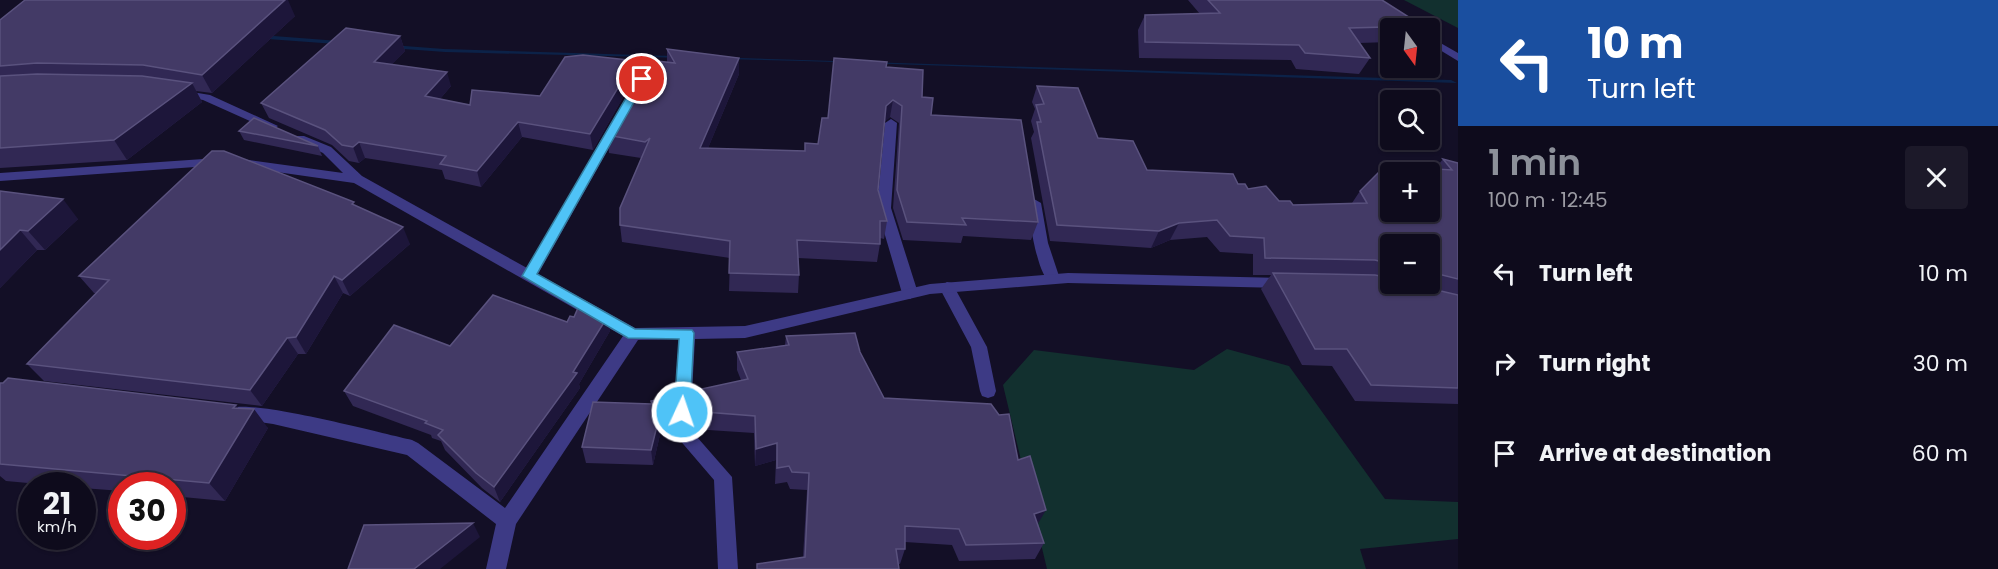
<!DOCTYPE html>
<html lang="en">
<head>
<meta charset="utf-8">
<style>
	body { margin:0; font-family:Poppins,sans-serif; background:#1c1929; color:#f1f3f6; height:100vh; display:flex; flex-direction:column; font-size:22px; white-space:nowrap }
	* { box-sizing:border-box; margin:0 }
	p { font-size:20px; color:#9b9ba3 }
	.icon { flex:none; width:33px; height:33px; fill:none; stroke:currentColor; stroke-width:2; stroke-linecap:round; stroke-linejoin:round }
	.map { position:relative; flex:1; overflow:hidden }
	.details { display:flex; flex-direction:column; background:#0e0b1c; width:540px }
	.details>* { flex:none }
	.banner { background:#1a4fa0; color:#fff; overflow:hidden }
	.needle { width:39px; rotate:165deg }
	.controls { position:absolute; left:1380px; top:18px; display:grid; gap:12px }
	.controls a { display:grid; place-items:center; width:60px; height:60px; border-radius:6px; background:#0e0b1c; box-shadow:0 2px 4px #0004,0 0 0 2px #2e2b3b; font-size:30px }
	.speed { position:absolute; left:18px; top:472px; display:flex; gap:12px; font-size:30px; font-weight:700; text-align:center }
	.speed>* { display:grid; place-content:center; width:78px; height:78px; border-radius:50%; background:#0e0b1c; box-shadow:0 2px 4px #0004,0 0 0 2px #2e2b3b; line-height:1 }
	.speed small { font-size:15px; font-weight:400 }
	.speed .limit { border:9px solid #d22; background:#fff; color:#111 }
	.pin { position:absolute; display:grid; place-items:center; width:51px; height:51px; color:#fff; margin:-26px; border:3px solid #fff; border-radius:50%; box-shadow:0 2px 6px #0007 }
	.me { position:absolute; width:66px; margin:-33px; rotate:3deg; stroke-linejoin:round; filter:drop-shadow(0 0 4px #0008) }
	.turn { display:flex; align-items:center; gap:21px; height:126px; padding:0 30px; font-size:27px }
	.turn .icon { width:78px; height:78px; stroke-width:2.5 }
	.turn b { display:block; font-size:42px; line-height:51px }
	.round { display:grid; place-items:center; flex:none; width:63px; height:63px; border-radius:6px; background:#1c1929 }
	.head { display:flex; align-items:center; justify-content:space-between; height:102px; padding:0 30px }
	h1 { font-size:36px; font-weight:600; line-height:45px; color:#8c9099 }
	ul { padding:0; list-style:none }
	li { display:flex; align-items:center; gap:18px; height:90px; padding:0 30px }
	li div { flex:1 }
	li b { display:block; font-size:22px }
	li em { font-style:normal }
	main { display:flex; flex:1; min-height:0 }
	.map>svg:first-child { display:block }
	.green { fill:#12302f }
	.water { fill:#0c2248 }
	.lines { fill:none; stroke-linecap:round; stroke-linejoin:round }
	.service { fill:#3d3a85; fill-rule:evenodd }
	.minor { fill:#3d3a85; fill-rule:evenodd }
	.wall { fill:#312854; fill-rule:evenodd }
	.shaded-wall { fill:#1d163a }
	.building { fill:#433a66; stroke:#5a527e; stroke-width:1.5; fill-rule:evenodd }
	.route { fill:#4fc3f7; stroke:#337fa1; stroke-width:1.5 }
</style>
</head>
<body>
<main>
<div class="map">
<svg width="1458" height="569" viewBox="0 0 1458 569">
	<rect width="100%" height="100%" fill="#130f26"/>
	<g class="green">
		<path d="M1404 0H1458V28Z"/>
		<path d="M1227 349 1289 366 1385 499 1458 502V539L1360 549 1366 569H1047L1003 385 1034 350 1194 370Z"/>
	</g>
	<path class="water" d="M170 28 444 49 1451 80 1457 83 803 61 445 52 171 32Z"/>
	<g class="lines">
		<g class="service">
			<path d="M891 119 897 123 891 208 918 293 910 299 902 293 877 208 885 123Z"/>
			<path d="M1034 199 1041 203 1048 243 1060 279 1053 284C1037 280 1030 219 1027 203Z"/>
			<path d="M947 282 952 283 987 347 996 391 994 396 988 398 982 396 980 391 971 347 939 287Z"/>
		</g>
		<g class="minor">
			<path d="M1430 37 1458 53V61L1430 44Z"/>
			<path d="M180 90 210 95 278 126 272 130 268 129 203 100 176 95 174 93Z"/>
			<path d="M617 119 623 123 538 274 635 328 745 326 930 284 1068 273 1287 278 1294 283 1287 288 1068 283 930 294 745 338 695 339 690 429 732 477 738 569H718L714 480 672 431 679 339 638 340 516 524 506 569H486L496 524 407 455 273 424 232 418 229 413 232 408C256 400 380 433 412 440L418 443 505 508 623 336 354 183 242 167 236 163 242 159 343 173 323 153 294 139 296 136H304L331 147 362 176 527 268 611 123Z"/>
			<path d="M218 158 224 162 223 165 0 181V173Z"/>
		</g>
	</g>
	<g class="wall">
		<path d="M1188 0H1382L1423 26 1421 28H1390V42L1359 43 1370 58 1359 74 1296 69 1291 60 1139 58 1138 30 1145 15 1200 14Z"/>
		<path d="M295 16 212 93 196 91 202 102 127 160 0 168V20Z"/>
		<path d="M400 36 405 51 392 64 451 86 440 99 470 105 540 96 637 61 638 75 634 78 593 150 522 137 481 187 445 179 442 170 365 158 359 163 349 161 332 145 269 118 261 103Z"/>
		<path d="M667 49 739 58V74L708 148 804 151 818 144 828 118 886 67 922 97 931 115 1038 222 1031 240 963 236 961 243 903 240 893 208 899 123 890 117 884 122 878 190 887 221 884 239 880 238V244L877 262 798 258 799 275 798 293 729 291 730 258 622 242 620 225 641 158 609 153 607 135 647 66V60L667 62Z"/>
		<path d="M1037 86 1098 138 1147 170 1238 184 1279 201 1293 205 1352 203 1360 191 1435 169 1443 159 1458 163V404L1355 401 1332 366 1302 365 1261 289 1271 275H1253V254L1220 252 1207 237 1170 240 1151 248 1050 241 1031 138 1034 132 1031 121 1035 109 1032 102ZM1390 244H1430V284H1390Z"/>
		<path d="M239 131 318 146 322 156 244 140Z"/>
		<path d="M0 191 78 219 45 250H37L0 288Z"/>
		<path d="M356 206 410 244 350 296 343 293 306 354H298L262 406 44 381 27 364 96 293H94L79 276Z"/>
		<path d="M608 316 610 331 579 384 580 388 500 502 482 488 445 450 441 441 432 438 431 435 353 406 344 391 450 346 567 322 574 317Z"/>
		<path d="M786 336 860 352 884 398 1018 460 1044 543 1035 559 959 561 952 545 905 542V549L900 564 803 557 807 490 790 489 787 482 775 484 776 460 755 466 754 433 693 429 692 411 741 380 737 370V352L785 345Z"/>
		<path d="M0 383 236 405 238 408 268 428 225 501 172 496V486H122V491L82 488V486H61L6 481 0 476Z"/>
		<path d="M670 397 671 413 670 427 662 426 653 465 586 463 582 447Z"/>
	</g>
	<g class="shaded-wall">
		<path d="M285 0H288L295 16 212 93 202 75Z"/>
		<path d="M400 36 405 51 380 77 374 62Z"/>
		<path d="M739 58V74L701 165 700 148Z"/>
		<path d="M637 61 638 75 634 78 593 150 590 134 633 63Z"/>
		<path d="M447 72 451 86 430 111 425 96Z"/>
		<path d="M192 83 202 102 127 160 114 140Z"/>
		<path d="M893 100 890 117 883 123 886 106Z"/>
		<path d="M518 122 522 137 481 187 477 171Z"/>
		<path d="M359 142 365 158 359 163 353 147Z"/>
		<path d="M63 199 78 219 45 250 28 231Z"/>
		<path d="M1179 223 1170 240 1151 248 1159 231Z"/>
		<path d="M403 227 410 244 350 296 342 280Z"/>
		<path d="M20 230 37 250 0 288V250Z"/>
		<path d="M334 276 343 293 306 354 296 337Z"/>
		<path d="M608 316 610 331 579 384 580 388 500 502 494 487 573 372Z"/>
		<path d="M287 338 298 354 262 406 250 390Z"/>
		<path d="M670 397 671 413 670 427 669 411Z"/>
		<path d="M236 405 247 420 254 409 268 428 225 501 209 483 233 408Z"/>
		<path d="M661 410 662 426 653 465 651 450Z"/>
		<path d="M777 443 776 460 755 466 756 449Z"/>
		<path d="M1046 510 1036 527 1034 514Z"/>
		<path d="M473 523 480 537 440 569H414Z"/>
	</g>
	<g class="building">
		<path d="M25 0H285L202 75 143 65 37 63 0 66V20Z"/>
		<path d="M1208 0H1382L1423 26 1349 28 1370 58 1305 53 1299 45 1145 42V15L1220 13Z"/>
		<path d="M346 28 400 36 374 62 447 72 425 96 470 105 472 90 540 96 565 57 583 55 637 61 633 63 590 134 518 122 477 171 440 164 446 156 359 142 353 147 342 145 325 130 261 103Z"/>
		<path d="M667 49 739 58 700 148 805 151V143L818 144 822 118H828L834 58 887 62 886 67 923 70 922 97 933 98 931 115 1021 120 1038 222 962 218 966 225 907 222 897 190 902 106 893 100 886 106 878 190 887 221H880V244L797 240 799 275 729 273 730 241 620 225V208L650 138 645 142 607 135 649 63 647 60 675 63Z"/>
		<path d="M37 74 142 76 192 83 114 140 0 148V76Z"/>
		<path d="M1037 86 1078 88 1098 138 1133 141 1147 170 1233 174 1238 184H1245L1248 189 1266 186 1279 201H1290L1293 205 1367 203 1360 191 1385 166 1452 170 1443 159 1458 163V279L1430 272V244H1390V264L1375 260 1265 258 1264 238 1230 236 1217 220 1179 223 1159 231 1057 225 1037 122H1041L1036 105 1044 104ZM1390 172H1430V212H1390Z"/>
		<path d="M254 118 318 146 239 131Z"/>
		<path d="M212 151H224L354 202 352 204 403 227 342 280 334 276 296 337 287 338 250 390 27 364 109 280 79 276Z"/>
		<path d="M0 191 63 199 28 231 20 230 0 250Z"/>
		<path d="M1273 273 1375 275 1390 278V284H1411L1458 295V388L1371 385 1347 349H1315Z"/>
		<path d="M493 295 567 322 570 316 574 317 581 301 608 316 573 372 577 373 494 487 476 473 438 435 443 430 425 423 427 421 344 391 394 325 450 346Z"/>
		<path d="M855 333 860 352 884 398 991 404 999 415 1009 414 1018 460 1030 456 1046 510 1034 514 1044 543 966 545 959 529 905 526V549H896L899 569H757V564L805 557 809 473 792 472 789 466 777 468V443L756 449 755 416 692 411V391L748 379 737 352 789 345 786 336Z"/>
		<path d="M8 378 236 405 233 408 254 409 209 483 0 464V383H3Z"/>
		<path d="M670 397 669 411 661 410 651 450 582 447 593 402 652 404 651 401Z"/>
		<path d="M473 523 414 569H348L364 525Z"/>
	</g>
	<path class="route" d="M642 76 647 79 537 274 635 329 692 330 694 333 690 412 682 418 674 412 679 339 628 338 522 276 637 79Z"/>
</svg>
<div class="controls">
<a><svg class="needle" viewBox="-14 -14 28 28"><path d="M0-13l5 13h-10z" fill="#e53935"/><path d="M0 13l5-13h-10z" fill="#9b9ba3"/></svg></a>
<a><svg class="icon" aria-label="search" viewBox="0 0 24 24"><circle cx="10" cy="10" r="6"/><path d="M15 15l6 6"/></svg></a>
<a>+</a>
<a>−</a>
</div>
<div class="speed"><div>21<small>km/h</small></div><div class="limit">30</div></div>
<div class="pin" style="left:642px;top:79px;background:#d93025"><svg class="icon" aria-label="arrive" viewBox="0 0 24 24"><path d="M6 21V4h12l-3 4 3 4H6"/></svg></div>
<svg class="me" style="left:682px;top:412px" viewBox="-20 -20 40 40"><circle r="17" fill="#4fc3f7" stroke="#fff" stroke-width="3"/><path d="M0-11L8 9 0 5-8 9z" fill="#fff"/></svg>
</div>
<section class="details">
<div class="banner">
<div class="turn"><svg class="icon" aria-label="left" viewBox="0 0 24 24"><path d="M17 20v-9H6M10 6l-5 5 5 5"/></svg><div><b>10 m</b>Turn left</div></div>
</div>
<div class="head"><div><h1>1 min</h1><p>100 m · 12:45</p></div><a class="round"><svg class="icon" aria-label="close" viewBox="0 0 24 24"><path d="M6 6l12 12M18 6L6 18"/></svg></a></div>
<ul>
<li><svg class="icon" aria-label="left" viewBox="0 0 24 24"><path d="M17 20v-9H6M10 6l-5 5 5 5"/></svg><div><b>Turn left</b></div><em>10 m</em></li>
<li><svg class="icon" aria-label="right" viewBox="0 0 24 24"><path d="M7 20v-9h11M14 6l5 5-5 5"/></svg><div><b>Turn right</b></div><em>30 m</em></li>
<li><svg class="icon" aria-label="arrive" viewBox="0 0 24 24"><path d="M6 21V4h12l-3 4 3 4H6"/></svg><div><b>Arrive at destination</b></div><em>60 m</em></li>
</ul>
</section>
</main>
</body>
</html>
